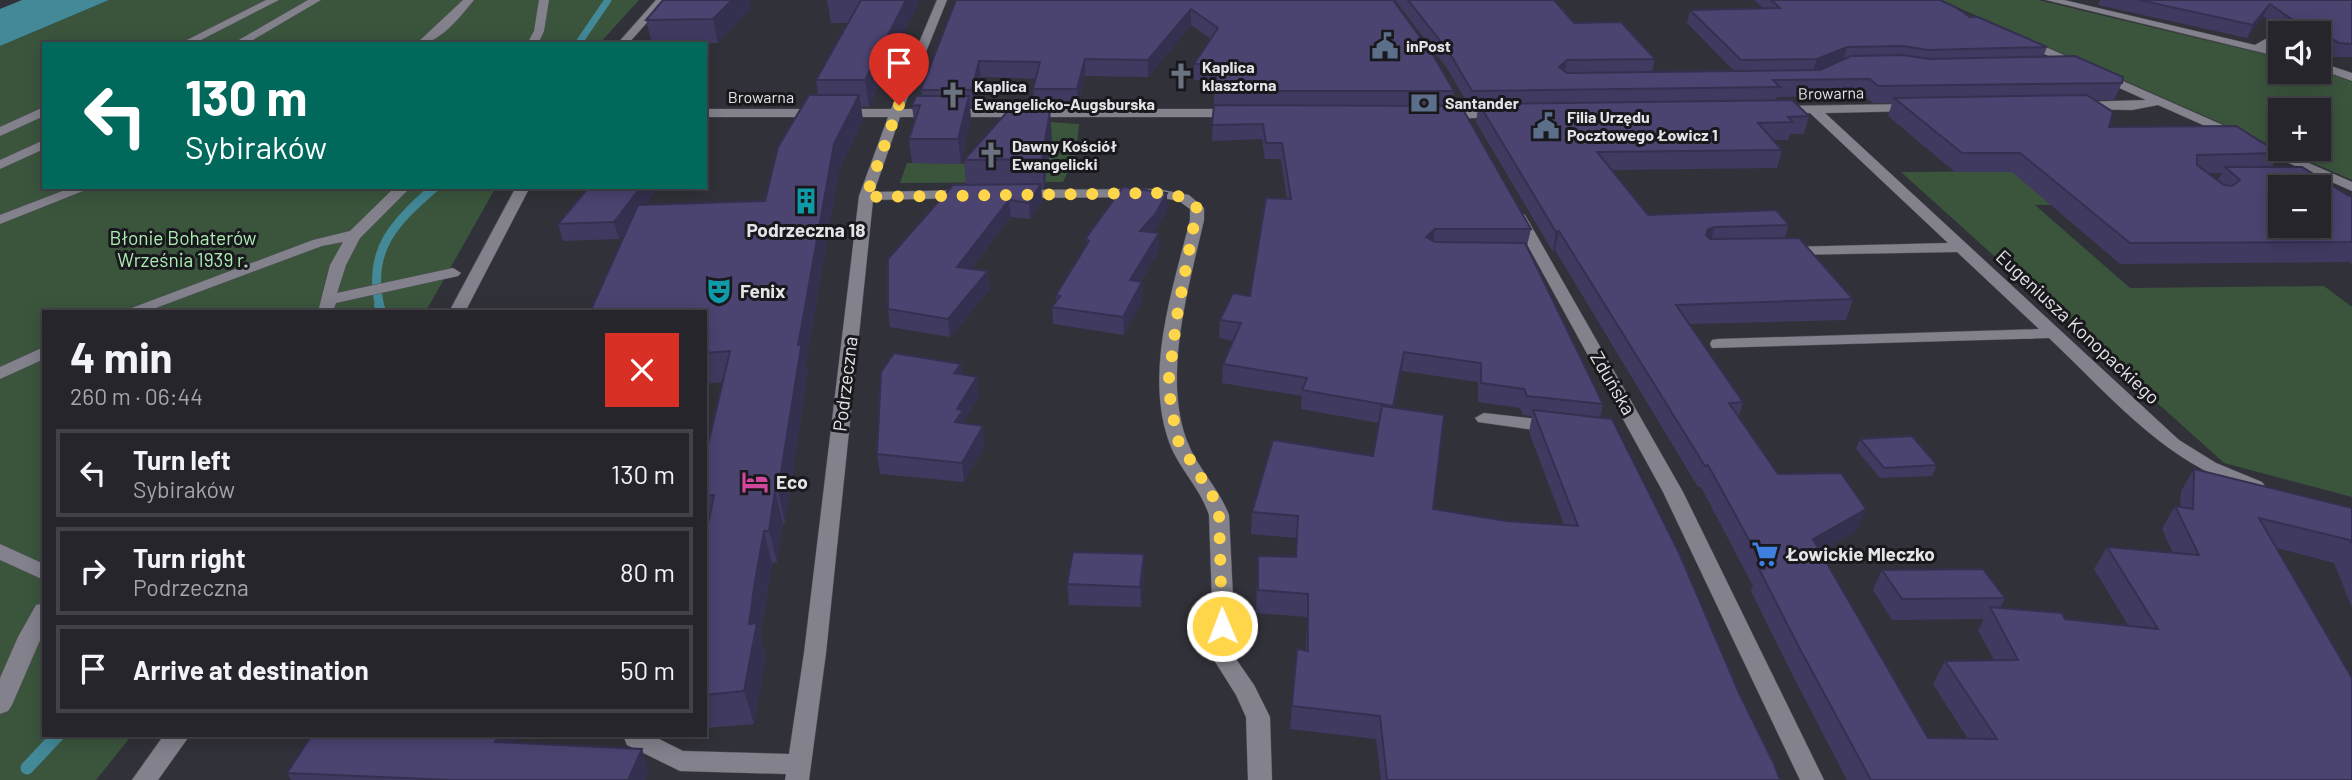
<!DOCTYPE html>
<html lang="en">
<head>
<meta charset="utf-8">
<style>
	body { margin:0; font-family:Barlow,sans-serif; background:#2d2d33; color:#f1f3f6; height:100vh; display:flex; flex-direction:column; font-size:26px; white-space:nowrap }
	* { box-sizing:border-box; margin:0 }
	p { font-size:23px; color:#a3a5a9 }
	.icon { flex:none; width:38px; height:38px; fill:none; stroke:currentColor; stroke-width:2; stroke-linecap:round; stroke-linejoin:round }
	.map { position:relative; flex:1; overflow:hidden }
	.drawer { position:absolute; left:42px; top:310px; width:665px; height:427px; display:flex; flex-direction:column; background:#25252b; border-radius:0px; box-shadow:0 4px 18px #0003,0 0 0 2px #424247 }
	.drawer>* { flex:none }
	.guide { position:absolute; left:42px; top:42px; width:665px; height:147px; border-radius:0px; box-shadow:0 4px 18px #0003,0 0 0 2px #424247; background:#00695c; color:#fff; overflow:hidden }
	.fabs { position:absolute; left:2268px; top:21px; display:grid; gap:14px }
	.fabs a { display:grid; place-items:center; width:63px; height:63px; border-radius:0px; background:#25252b; box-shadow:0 4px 18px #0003,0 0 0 2px #424247; font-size:35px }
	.pin { position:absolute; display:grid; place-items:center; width:60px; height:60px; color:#fff; margin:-72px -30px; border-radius:50% 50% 50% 0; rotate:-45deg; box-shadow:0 0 7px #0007 }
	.pin .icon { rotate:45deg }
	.me { position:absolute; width:77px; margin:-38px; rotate:359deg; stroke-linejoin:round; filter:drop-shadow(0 0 5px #0008) }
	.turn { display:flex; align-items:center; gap:24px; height:147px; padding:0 28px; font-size:32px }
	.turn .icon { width:91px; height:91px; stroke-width:2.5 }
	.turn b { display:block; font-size:49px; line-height:60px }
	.round { display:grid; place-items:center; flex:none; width:74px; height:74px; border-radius:0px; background:#2d2d33 }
	.head { display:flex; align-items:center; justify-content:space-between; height:119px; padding:0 28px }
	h1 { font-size:42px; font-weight:700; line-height:52px }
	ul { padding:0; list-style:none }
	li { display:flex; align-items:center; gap:21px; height:88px; margin:0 14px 10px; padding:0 14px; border:4px solid #424247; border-radius:0px }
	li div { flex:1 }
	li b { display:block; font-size:26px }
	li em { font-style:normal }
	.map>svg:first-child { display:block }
	.green { fill:#3b553d }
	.water { fill:#438998 }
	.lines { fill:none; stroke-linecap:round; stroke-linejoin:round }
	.stream-far3 { stroke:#438998; stroke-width:7 }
	.stream-far2 { stroke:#438998; stroke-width:9 }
	.stream-far1 { stroke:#438998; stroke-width:10 }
	.stream { stroke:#438998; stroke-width:13 }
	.minor-casing { stroke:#4e4e54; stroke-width:1 }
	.minor { fill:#83828c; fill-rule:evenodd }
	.wall { fill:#403a61; fill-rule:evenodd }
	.shaded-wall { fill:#34304f }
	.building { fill:#4b4471; stroke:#34304f; stroke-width:2; fill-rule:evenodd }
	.route { stroke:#ffd54a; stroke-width:12; stroke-dasharray:0 21.6 }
	.labels { text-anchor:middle; stroke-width:6; stroke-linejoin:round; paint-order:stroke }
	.far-poi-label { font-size:16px; font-weight:bold; fill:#e3e3e8; stroke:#19191d; text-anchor:start }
	.far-street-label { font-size:16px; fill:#e3e3e8; stroke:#19191d }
	.poi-label { font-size:19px; font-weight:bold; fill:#e3e3e8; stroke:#19191d; text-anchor:start }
	.park-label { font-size:19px; fill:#acedb2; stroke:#19191d }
	.street-label { font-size:19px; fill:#e3e3e8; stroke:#19191d }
</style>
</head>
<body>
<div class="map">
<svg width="2352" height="780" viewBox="0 0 2352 780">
	<rect width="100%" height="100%" fill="#313139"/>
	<g class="green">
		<path d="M109 0H639L599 44H44V187H496L426 311 44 312V735H132L96 780H0V46Z"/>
		<path d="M1941 0H2038L2280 58V72H2319V69L2352 82V180L2281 149H2319V110H2280V149Z"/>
		<path d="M1049 122 1079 124 1076 154 1063 182 900 183 907 163 1025 164Z"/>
		<path d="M2160 170 2204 203 2035 205 2130 288 2324 286 2352 307V497L2224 463 1901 172Z"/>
	</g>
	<path class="water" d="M22 0H109L0 46V9Z"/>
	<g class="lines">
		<path class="stream-far3" d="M578 44 608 0"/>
		<path class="stream-far2" d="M380 307C366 250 395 222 435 187"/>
		<path class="stream-far1" d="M379 305 381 312"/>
		<path class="stream" d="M27 768 58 735"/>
		<g class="minor-casing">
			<g id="minor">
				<path d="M266 0H279L193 44H179Z"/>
				<path d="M308 0H321L246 44H232Z"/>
				<path d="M463 0H474C459 18 440 44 416 44Z"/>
				<path d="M539 0H549L544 31 538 44H527L534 31Z"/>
				<path d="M656 0H667L628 44H617Z"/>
				<path d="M937 0H947L903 109H1237L1243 113 1237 117H900L874 192 968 190 975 194 968 198 873 200 826 653 809 780H785L786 774 680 771 627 745 623 735H651L683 751 789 754 804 653 859 196 888 117H705V109H891Z"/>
				<path d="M2046 0H2064L2255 45 2276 33 2280 34V38L2266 47 2280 51V57Z"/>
				<path d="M2022 40H2030L2352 182V191L2158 105 2132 110 2077 109 2075 106 2081 102 2146 100 2022 44Z"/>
				<path d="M2319 62 2352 73V81L2319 69Z"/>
				<path d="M1913 104 1919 108 1917 111 1825 113 2179 440 2216 463 2262 482 2265 486 2262 490C2251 493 2241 488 2231 483 2157 453 2106 392 2049 338L1712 348 1710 344 1712 340 1718 339 2039 329 1957 252 1787 255 1780 251 1787 247 1948 243 1810 113 1780 114 1774 110 1780 106Z"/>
				<path d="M44 107V116L0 136V127Z"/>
				<path d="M1500 110 1504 111V117L1444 119 1438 115 1444 111Z"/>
				<path d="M44 140V149L0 169V160Z"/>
				<path d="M73 187H93L0 224V215Z"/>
				<path d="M395 187H411L360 238 346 265 337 293 453 268 461 273 458 276 336 303 333 311H321L319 308 330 265 343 242 322 246 145 312H121L313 240 350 231Z"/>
				<path d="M516 187H530L465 312H449Z"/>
				<path d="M1157 189 1189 195 1204 208V220C1189 286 1162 376 1187 441 1197 468 1219 488 1229 515L1236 659 1254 685 1270 717 1272 780H1248L1246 717 1236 695 1214 660 1209 515C1200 487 1177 467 1168 439 1145 370 1173 288 1190 220V209L1179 201 1157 197 1020 198 1013 194 1020 190Z"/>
				<path d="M1518 211 1525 215 1683 492 1824 780H1800L1663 492 1511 215Z"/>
				<path d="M44 347V359L0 379V367Z"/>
				<path d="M1484 413 1555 421 1564 427 1555 433 1478 422 1475 418Z"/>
				<path d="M0 544 44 564V580L0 560Z"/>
				<path d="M44 603V631L12 705 8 711 0 714V678L18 637 36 605Z"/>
				<path d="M164 735H190L158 780H132Z"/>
			</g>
		</g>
		<use href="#minor" class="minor"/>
	</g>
	<g class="wall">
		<path d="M663 0H750L751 8 718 43 652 44 646 20Z"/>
		<path d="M827 0H920L869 107H861L863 120 839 170 806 363 808 371 785 523H783L777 562 772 563 764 614 760 636 766 655 754 724 705 728V538L707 527H705V457L723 382 705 384V312L628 227 619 239 563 241 558 224 658 187 645 205 765 201 818 95 816 80 848 23H831Z"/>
		<path d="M956 0H1393L1454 91 1452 106 1531 229 1527 246 1603 404 1600 418 1739 693 1780 780H1381L1376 739 1290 729 1297 649 1306 650 1307 617 1256 613 1257 578 1258 556 1296 557 1297 538 1251 534 1252 512 1373 456 1379 423 1301 409 1302 396 1222 383 1223 364 1233 341 1219 338 1220 320 1250 296 1287 199 1281 159H1265L1262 139 1212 141 1215 80H1194V64L1211 39 1191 25 1148 77 1085 76 1078 106 1034 107 1033 89 1036 79 981 77 974 108H970L971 120 961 164 912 163 909 139 914 122 912 106 922 96 921 90ZM1402 371 1478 382V402L1520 408 1523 415 1532 416 1529 432 1564 525 1506 521 1433 509 1394 408Z"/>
		<path d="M1395 0H1554L1574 23 1655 59 1652 72 1734 71 1687 23 1690 10 1763 8 1754 0H1940L1970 17 2047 47 2043 57 2122 83 2114 100H2095L2109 127 2279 153 2272 167 2349 196H2352V264L2349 262 2120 264 2012 172H1955L1888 116 1892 103H1873L1864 96 1777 97 1776 100 1809 116 1804 134H1790L1788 140H1774L1782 150 1777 168 1612 170 1648 215 1789 225 1785 238 1853 299 1846 320 1689 324 1743 402 1739 416 1778 474 1866 509 1856 531 1821 552 1928 738 1968 739 1933 684 1945 661 1994 660 1978 630 1984 619 1892 620 1873 590 1882 570 2005 598 2000 608 2065 619 2128 625 2094 569 2107 547 2173 553 2162 529 2175 506 2180 507 2181 491 2194 469 2352 508V608L2334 563 2277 548 2352 780H1847L1792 674 1751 591 1753 586 1701 487H1698L1555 250 1553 252 1476 122 1478 108H1470L1447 68ZM2208 173H2222L2218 180Z"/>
		<path d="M2100 0H2352V57H2332L2319 48V33H2287L2263 16 2247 38 2098 5Z"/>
		<path d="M1052 139 1044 188H1041L1042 201 1030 219 1011 217 971 269 988 271 990 289 950 337 890 327 888 309 966 185 964 160Z"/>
		<path d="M1167 193V209L1156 229 1153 233 1159 250 1140 282H1142L1143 299 1124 335 1053 324 1052 307 1056 301V295L1087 245 1086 238Z"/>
		<path d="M961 364 962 375 977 377 979 396 964 421 965 423 985 445 964 482 880 474 877 454Z"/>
		<path d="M1860 439 1937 465 1932 476 1880 478 1856 449Z"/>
		<path d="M1144 575 1141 607 1069 605 1067 584Z"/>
		<path d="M516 743 649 770 645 780H291L287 773Z"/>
	</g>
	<g class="shaded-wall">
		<path d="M732 0H750L751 8 718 43 713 19Z"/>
		<path d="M906 0H920L869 107 865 80Z"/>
		<path d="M2270 4 2263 16 2247 38 2253 25Z"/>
		<path d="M1191 9V25L1148 77V60Z"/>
		<path d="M1847 47 1843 61 1812 73 1817 59Z"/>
		<path d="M1085 59V76L1078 106 1077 89Z"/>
		<path d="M1567 60 1564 76 1559 67Z"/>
		<path d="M979 61 981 77 974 108 972 90Z"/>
		<path d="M859 95 863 120 839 170 806 363 808 371 785 523 778 491 798 346 834 144Z"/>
		<path d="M969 96 971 120 961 164 958 139Z"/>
		<path d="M1050 111 1052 139 1044 188 1042 159Z"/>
		<path d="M1041 184 1042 201 1030 219 1029 203Z"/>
		<path d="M641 187H658L619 239 614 222Z"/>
		<path d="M1167 193V209L1156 229 1140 247V231Z"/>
		<path d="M1009 200 1011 217 959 284 957 267Z"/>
		<path d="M1715 227 1709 246 1703 249 1708 229Z"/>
		<path d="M1435 229 1433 246 1426 237Z"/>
		<path d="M1559 231 1555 250 1553 252 1556 232Z"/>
		<path d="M1159 233V250L1130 297V280Z"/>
		<path d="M988 271 990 289 950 337 948 319Z"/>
		<path d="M1142 282 1143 299 1124 335 1123 317Z"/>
		<path d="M1404 352 1402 371 1390 425 1393 406Z"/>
		<path d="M961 364 963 383 954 373Z"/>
		<path d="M977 377 979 396 964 421 965 429 955 422 957 409Z"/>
		<path d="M983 426 985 445 964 482 962 463Z"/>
		<path d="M775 491 783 523 777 562 769 531Z"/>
		<path d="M1866 509 1856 531 1805 562 1813 539Z"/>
		<path d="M764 531 772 563 760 636 766 655 754 724 744 691 749 624Z"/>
		<path d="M1144 554V575L1141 607 1140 587Z"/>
		<path d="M499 735H520L505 763 495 742Z"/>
		<path d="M642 749 649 770 645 780H628Z"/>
	</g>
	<g class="building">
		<path d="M663 0H732L713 19 646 20Z"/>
		<path d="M861 0H906L865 80H816Z"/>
		<path d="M956 0H1393L1433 55 1454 91H1215L1217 64H1194L1218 28 1191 9 1148 60 1085 59 1077 89H1033L1040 62 979 61 972 90H921Z"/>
		<path d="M1408 0H1554L1574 23 1621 22 1655 59 1567 60 1559 67 1567 73 1820 70 1851 56 1903 55 1929 59 2075 56 2123 77 2122 83 1878 86 1870 79 1773 80 1780 87 1472 91 1449 52Z"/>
		<path d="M1771 0H1940L1955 7 1970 17H1978L2047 47 1928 50 1903 46 1847 47 1817 59 1741 60 1690 10 1780 8Z"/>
		<path d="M2139 0H2352V44L2339 43 2310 25H2300L2270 4 2253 25Z"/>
		<path d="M809 95H859L834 144 798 346 802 341 778 491H775L769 531H764L755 581 749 624 757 623 744 691 705 695V538L714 495 705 496V457L730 351 705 353V312H590L638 205 765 201 778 147Z"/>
		<path d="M2087 95 2113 112 2109 127 2236 126 2279 153 2197 155V165L2224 185 2232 186 2240 180 2225 167H2302L2349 196H2352V242L2130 243 2020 153H1962L1894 98ZM2280 187H2319V226H2280Z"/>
		<path d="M916 96H969L958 139H909L920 105 912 106Z"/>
		<path d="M1792 100 1809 116 1788 117 1793 122 1758 123 1782 150 1597 152 1648 215 1776 210 1789 225 1715 227 1708 229 1706 235 1710 239 1799 238 1853 299 1676 305 1743 402 1729 403 1778 474 1841 473 1866 509 1813 539 1928 738 1997 739 1945 661 2018 660 1990 607 2062 613 2065 619 2158 629 2107 547 2199 555 2175 506 2193 509 2194 469 2352 508V545L2350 540 2259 518 2352 678V780H1871L1801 651 1759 569H1765L1708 465 1705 466 1559 231 1556 232 1479 104Z"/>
		<path d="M1214 105 1461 106 1531 229H1435L1426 237 1435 242 1525 243 1603 404 1527 396 1524 389 1481 383V363L1404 352 1393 406 1302 390 1307 378 1223 364 1241 323 1220 320 1233 293 1250 296 1266 198 1291 199 1282 143H1266L1263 124 1212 125Z"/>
		<path d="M1050 111 1042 159 964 160 1007 112Z"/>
		<path d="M1041 184 1029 203 1009 200 957 267 988 271 948 319 888 309V259L953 185Z"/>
		<path d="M589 187H641L614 222 558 224Z"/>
		<path d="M1123 187 1167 193 1156 213 1140 231 1159 233 1130 280 1142 282 1123 317 1052 307 1060 296 1056 295 1089 241 1086 238Z"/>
		<path d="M894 353 961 364 954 373 977 377 957 409 963 410 955 422 983 426 962 463 877 454 881 372Z"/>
		<path d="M1382 406 1444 415 1433 509 1506 521 1578 526 1533 410 1612 419 1680 555 1739 693 1774 764 1780 780H1387L1380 716 1292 706 1297 649 1308 651V594L1258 590V556L1296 557 1298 516 1252 512 1273 440 1373 456Z"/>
		<path d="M1912 436 1937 465 1884 468 1860 439Z"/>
		<path d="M1073 552 1144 554 1140 587 1067 584Z"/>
		<path d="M1983 569 2005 598 1902 599 1882 570Z"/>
		<path d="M312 735H499L495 742 642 749 628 780H452L287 773Z"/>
	</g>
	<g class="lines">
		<path class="route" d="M899 105 866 197 1157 193C1173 195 1186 195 1197 208L1177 316 1168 386 1177 439 1215 500 1219 514 1222 626"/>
	</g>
	<defs>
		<g id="civic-bare" transform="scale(2.1)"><path d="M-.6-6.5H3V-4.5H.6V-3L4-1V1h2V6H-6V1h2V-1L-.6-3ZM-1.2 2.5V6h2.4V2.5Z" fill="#5c6f8a" stroke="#19191d" stroke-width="2.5" paint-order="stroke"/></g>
		<g id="church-bare" transform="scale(2.1)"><path d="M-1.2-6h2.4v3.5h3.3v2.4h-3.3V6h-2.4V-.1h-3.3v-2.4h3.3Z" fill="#6b7280" stroke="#19191d" stroke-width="2.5" paint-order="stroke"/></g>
		<g id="bank-bare" transform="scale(2.1)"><path d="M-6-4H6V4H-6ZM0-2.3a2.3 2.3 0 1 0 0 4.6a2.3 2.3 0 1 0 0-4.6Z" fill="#5c6f8a" stroke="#19191d" stroke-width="2.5" paint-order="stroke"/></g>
		<g id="building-bare" transform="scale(2.1)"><path d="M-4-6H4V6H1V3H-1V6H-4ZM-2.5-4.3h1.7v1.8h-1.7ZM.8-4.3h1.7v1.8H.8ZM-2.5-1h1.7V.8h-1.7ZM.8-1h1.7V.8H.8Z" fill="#0f9aa8" stroke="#19191d" stroke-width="2.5" paint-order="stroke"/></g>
		<g id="theatre-bare" transform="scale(2.1)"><path d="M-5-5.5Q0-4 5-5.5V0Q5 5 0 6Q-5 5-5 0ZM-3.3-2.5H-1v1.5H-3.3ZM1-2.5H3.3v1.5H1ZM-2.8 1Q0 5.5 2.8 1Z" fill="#0f9aa8" stroke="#19191d" stroke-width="2.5" paint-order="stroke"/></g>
		<g id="hotel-bare" transform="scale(2.1)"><path d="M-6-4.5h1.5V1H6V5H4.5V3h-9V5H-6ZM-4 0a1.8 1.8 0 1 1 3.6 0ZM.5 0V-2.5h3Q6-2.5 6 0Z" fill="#d1479c" stroke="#19191d" stroke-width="2.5" paint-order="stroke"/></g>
		<g id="supermarket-bare" transform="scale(2.1)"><path d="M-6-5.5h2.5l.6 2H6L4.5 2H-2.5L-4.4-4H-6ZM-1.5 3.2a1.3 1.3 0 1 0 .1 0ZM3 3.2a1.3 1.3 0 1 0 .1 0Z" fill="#3f7fe0" stroke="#19191d" stroke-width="2.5" paint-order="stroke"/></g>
	</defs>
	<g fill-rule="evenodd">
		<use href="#civic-bare" x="1385" y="46"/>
		<use href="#church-bare" x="1181" y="76"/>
		<use href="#church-bare" x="953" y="95"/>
		<use href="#bank-bare" x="1424" y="103"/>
		<use href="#civic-bare" x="1546" y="126"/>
		<use href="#church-bare" x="991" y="155"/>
		<use href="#building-bare" x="806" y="201"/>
		<use href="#theatre-bare" x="719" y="291"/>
		<use href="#hotel-bare" x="755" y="482"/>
		<use href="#supermarket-bare" x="1765" y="554"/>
	</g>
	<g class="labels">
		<g class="far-poi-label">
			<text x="1406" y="52">inPost</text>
			<text x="1202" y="73">Kaplica<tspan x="1202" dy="18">klasztorna</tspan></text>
			<text x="974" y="92">Kaplica<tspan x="974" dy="18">Ewangelicko-Augsburska</tspan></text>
			<text x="1445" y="109">Santander</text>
			<text x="1567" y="123">Filia Urzędu<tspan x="1567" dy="18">Pocztowego Łowicz 1</tspan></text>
			<text x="1012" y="152">Dawny Kościół<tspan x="1012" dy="18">Ewangelicki</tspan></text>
		</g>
		<g class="far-street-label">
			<text transform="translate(1831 93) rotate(-1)" y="6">Browarna</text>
			<text x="761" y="103">Browarna</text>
		</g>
		<g class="poi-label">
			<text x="806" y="237" text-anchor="middle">Podrzeczna 18</text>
			<text x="740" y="298">Fenix</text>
			<text x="776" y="489">Eco</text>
			<text x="1786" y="561">Łowickie Mleczko</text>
		</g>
		<g class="park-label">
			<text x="183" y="245">Błonie Bohaterów<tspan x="183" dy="22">Września 1939 r.</tspan></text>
		</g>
		<g class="street-label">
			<text transform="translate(2078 327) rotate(43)" y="7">Eugeniusza Konopackiego</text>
			<text transform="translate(1613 383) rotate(60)" y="7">Zduńska</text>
			<text transform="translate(845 384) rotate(-83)" y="7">Podrzeczna</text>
		</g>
	</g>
</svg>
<div class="fabs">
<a><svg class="icon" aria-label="sound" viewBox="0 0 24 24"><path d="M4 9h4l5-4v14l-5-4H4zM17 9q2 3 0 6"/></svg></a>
<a>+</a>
<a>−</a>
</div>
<div class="pin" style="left:899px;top:105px;background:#d93025"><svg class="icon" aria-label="arrive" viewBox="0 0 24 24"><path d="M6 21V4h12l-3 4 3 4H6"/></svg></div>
<svg class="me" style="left:1222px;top:626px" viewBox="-20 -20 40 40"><circle r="17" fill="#ffd54a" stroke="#fff" stroke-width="3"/><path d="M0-11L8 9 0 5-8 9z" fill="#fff"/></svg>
<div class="guide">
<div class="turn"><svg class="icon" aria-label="left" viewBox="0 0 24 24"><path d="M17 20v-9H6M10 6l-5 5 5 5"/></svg><div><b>130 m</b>Sybiraków</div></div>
</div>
<section class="drawer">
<div class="head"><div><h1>4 min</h1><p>260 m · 06:44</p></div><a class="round" style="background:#d93025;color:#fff"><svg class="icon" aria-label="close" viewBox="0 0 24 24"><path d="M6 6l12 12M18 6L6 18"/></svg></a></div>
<ul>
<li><svg class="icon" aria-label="left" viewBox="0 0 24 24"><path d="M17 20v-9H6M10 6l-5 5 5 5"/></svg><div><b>Turn left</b><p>Sybiraków</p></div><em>130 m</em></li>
<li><svg class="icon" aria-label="right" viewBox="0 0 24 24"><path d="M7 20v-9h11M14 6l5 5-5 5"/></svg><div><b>Turn right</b><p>Podrzeczna</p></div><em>80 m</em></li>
<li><svg class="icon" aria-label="arrive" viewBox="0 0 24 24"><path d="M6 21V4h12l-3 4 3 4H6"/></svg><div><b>Arrive at destination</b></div><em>50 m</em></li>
</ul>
</section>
</div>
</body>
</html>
